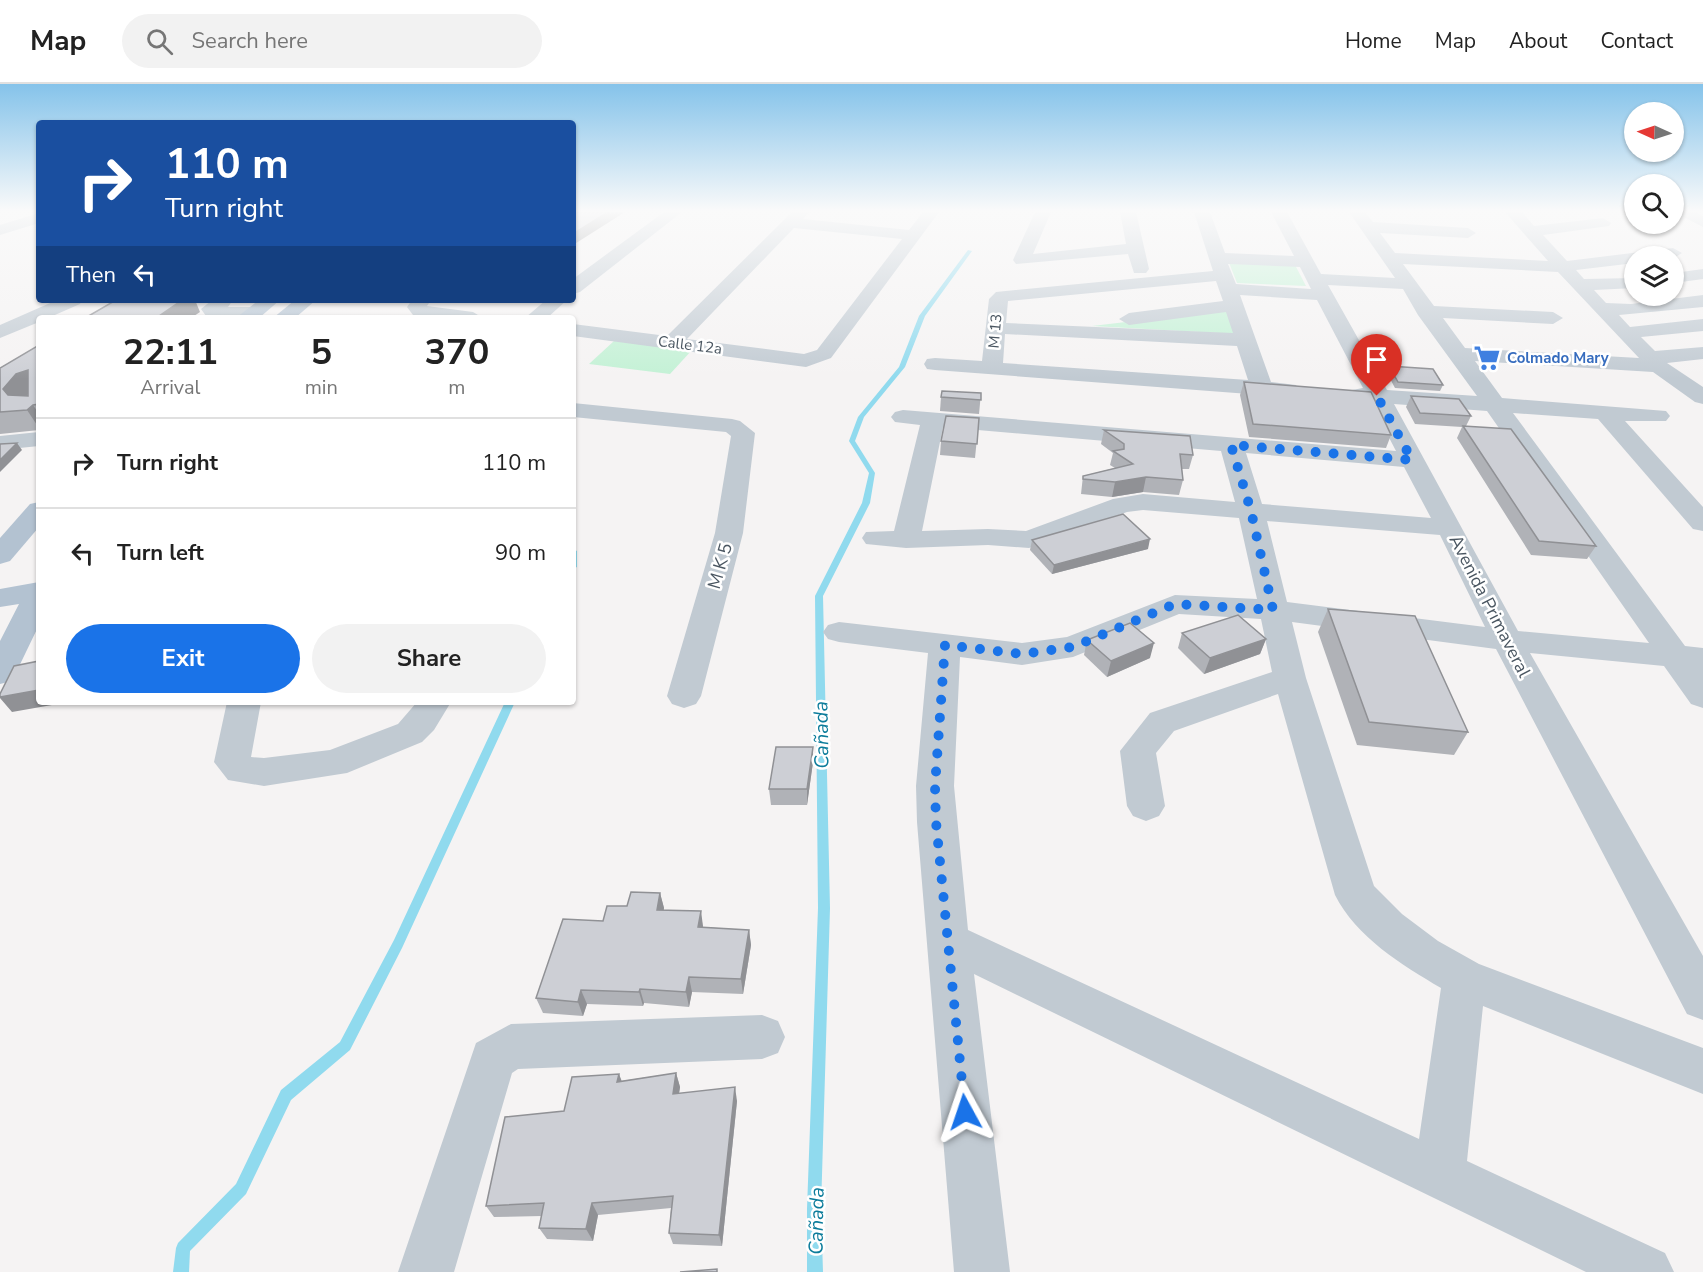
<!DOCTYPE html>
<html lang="en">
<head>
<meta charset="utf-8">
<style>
	body { margin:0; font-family:"Nunito Sans",sans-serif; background:#f2f2f2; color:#222; height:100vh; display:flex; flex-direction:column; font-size:22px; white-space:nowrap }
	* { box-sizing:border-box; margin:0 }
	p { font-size:20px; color:#767676 }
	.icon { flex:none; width:33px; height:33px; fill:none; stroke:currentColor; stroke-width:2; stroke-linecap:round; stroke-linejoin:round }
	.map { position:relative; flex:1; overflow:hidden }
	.sheet { position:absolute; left:36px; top:231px; width:540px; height:390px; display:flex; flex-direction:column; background:#fff; border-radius:6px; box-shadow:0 2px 4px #0004 }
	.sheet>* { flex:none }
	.banner { position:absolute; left:36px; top:36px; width:540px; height:183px; border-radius:6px; box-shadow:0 2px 4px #0004; background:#1a4fa0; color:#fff; overflow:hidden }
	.needle { width:39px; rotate:273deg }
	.fabs { position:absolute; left:1624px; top:18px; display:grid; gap:12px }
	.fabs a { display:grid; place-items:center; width:60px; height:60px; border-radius:50%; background:#fff; box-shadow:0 2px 4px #0004; font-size:30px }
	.pin { position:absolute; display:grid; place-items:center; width:51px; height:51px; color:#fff; margin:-62px -26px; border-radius:50% 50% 50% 0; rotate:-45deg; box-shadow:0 0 6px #0007 }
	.pin .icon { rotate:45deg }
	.me { position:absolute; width:66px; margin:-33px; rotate:355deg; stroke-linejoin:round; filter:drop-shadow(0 0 4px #0008) }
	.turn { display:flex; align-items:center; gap:21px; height:126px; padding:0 30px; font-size:27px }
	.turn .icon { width:78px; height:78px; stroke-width:2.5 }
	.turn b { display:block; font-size:42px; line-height:51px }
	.then { display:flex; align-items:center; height:57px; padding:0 30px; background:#0003; gap:12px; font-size:22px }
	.eta { display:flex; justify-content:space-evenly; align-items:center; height:102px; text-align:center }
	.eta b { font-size:36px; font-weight:700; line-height:42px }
	.action { display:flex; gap:12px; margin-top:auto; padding:12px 30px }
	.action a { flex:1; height:69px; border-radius:36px; background:#1a73e8; color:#fff; font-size:24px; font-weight:700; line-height:69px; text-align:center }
	.action a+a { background:#f2f2f2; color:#222 }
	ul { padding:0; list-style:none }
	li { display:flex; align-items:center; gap:18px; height:90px; padding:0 30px; border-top:2px solid #e0e0e0 }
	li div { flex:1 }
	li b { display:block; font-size:22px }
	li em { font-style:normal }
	header { display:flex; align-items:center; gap:36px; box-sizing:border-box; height:84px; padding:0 30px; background:#fff; border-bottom:2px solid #e0e0e0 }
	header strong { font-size:28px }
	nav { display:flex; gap:33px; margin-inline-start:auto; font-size:21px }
	.search { width:420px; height:54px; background:#f2f2f2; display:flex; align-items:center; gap:15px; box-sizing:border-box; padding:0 21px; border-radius:33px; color:#767676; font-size:22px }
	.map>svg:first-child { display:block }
	.green { fill:#c3f1d5 }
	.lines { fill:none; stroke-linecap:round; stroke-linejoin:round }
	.stream { fill:#90daee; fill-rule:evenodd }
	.minor { fill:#c1cad2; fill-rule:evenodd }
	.major { fill:#b3c2d1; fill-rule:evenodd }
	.wall { fill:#b0b2b7 }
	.shaded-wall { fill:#909195 }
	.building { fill:#cdcfd5; stroke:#909195; stroke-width:1.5; fill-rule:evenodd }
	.route { stroke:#1a73e8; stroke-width:10; stroke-dasharray:0 18 }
	.labels { text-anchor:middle; stroke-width:5; stroke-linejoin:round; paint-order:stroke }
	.far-street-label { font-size:15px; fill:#4a5661; stroke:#fff }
	.far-shop-label { font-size:15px; font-weight:bold; fill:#366cbe; stroke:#fff; text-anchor:start }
	.street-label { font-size:18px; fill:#4a5661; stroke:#fff }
	.water-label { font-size:20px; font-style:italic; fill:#0c7c9b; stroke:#fff }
</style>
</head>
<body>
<header>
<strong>Map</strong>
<div class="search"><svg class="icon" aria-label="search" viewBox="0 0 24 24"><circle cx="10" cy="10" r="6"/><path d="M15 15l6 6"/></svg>Search here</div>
<nav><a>Home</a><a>Map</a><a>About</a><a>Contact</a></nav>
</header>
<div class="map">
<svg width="1703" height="1188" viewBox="0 0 1703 1188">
	<rect width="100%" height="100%" fill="#f5f3f3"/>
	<g class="green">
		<path d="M1228 176 1294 179 1306 202 1237 199Z"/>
		<path d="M1227 226 1236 250 1092 242Z"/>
		<path d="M614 257 692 266 670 290 589 280Z"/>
	</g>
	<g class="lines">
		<g class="stream">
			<path d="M968 166 972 167 925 232 905 283 864 333 855 357 875 389 870 419 823 512 830 824 821 1125 823 1188H807V1125L818 824 815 512 862 419 869 389 849 357 858 333 899 283 919 232Z"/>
			<path d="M573 465 577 467V483L573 485Z"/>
			<path d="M505 618H515L402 864 350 966 291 1016 246 1110 190 1167 189 1188H173L176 1164 178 1159 236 1100 281 1006 340 958 394 856Z"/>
		</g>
		<g class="minor">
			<path d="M664 128H682L580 208 573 210V195Z"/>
			<path d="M792 128H809L803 135 909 146 923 128H939L831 274 806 283 573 252V240L667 252ZM794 144 902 155 817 266 804 270 687 255Z"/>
			<path d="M1035 128H1051L1033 170 1126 160 1120 128H1136L1149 185 1146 189H1134L1128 170 1016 180 1013 176Z"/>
			<path d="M1194 128H1210L1225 169 1294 172 1271 128H1287L1321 190 1395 194 1349 128H1365L1373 138 1468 144 1476 149 1468 154 1380 149 1395 169 1548 177 1505 128H1522L1534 142 1603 134 1611 139 1609 142 1543 151 1567 177 1673 164 1682 169 1674 174 1635 172V179L1576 186 1584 195 1635 194V204L1594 206 1606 219 1631 220 1703 211V223L1619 231 1630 243 1703 235V247L1641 253 1655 267 1703 263V275L1667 279 1703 303V320L1695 318 1653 288 1475 277 1502 314 1666 327 1670 332 1666 337H1625L1703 423V447L1693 445 1598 335 1513 329 1685 562 1703 564V624L1691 620 1664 582 1530 569 1703 872V936L1687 930 1496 565 1292 538 1306 594 1374 802 1402 830 1438 857 1479 880 1703 964V1010L1483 922 1467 1077 1665 1169 1674 1188H1586L974 890 1010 1188H954L917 738 916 702 928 569 839 558 828 555 823 548 828 541 839 538 1022 559 1067 553 1175 511 1257 515 1239 434 1143 426 1127 428 1029 464 988 461 906 464 866 460 862 454 866 448 894 447 920 341 895 338 891 333 895 328 903 326 1396 367 1371 319 1352 316 1349 311 1352 306 1363 304 1317 216 1240 211 1271 298 1296 301 1299 306 1296 311 1288 313 935 286 927 285 924 280 927 275 935 274 982 277 989 215 996 208 1213 187ZM1228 180 1300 183 1311 205 1236 200ZM1403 180 1558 188 1639 274 1465 264 1443 234 1553 240 1563 234 1553 228 1434 222ZM1216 197 1223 217 1129 229 1119 235 1129 241 1226 228 1233 249 1006 239 1008 217ZM1328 201 1403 205 1418 231 1477 312 1387 306ZM1005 250 1237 262 1248 296 1003 279ZM1394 320 1487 327 1649 559 1518 547ZM943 343 1221 367 1235 418 1143 410 1113 415 1026 447 988 445 922 447ZM1246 369 1404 383 1431 434 1262 420ZM1267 437 1440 451 1485 543 1287 518ZM1179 530 1261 535 1272 588 1150 629 1120 667 1127 722 1133 732 1146 737 1159 732 1165 722 1156 669 1174 647 1278 610 1335 811C1356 853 1402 881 1441 904L1419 1055 968 846 954 702 960 573 1022 581 1073 573Z"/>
			<path d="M1674 128H1695L1703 132V143Z"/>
			<path d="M39 129V139L0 151V141Z"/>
			<path d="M1703 185V195L1674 199V189Z"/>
			<path d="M57 216H82L80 220 48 234H39V238L0 254V241Z"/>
			<path d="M212 216H233L228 223H253L263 229 256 234 206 232 201 225Z"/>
			<path d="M412 216H431L427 222 473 228 483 234H429L413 231 407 223Z"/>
			<path d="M546 216H567L547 234H525Z"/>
			<path d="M573 319 732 335 740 337 755 349 743 449 701 612 696 620 684 624 672 620 667 612 715 449 731 352 726 348 573 333Z"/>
			<path d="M39 348V362L0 366V352Z"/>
			<path d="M227 618H261L251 673 264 674 330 666 398 640 417 618H451L434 646 422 658 347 689 264 702 228 696 214 678Z"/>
			<path d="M762 931 778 937 785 953 778 969 762 975 518 985 512 989 454 1188H398L476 959 511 940Z"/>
		</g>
		<g class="major">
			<path d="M259 216H280L259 234H236Z"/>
			<path d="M295 216H316L295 234H273Z"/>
			<path d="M39 418V443L10 477 0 480V454L30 420Z"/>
			<path d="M39 498V541L12 597 0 600V557L19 520 0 523V505Z"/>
		</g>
	</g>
	<g class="wall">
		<path d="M39 261V346L0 350V284Z"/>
		<path d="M1389 282 1443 301 1440 307 1395 304 1387 289Z"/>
		<path d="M1244 298 1391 351 1386 364 1249 353 1240 311Z"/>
		<path d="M981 309 979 330 940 327 941 313Z"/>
		<path d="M1411 312 1471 332 1466 342 1596 462 1587 475 1531 471 1457 354 1462 343 1415 340 1406 323Z"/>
		<path d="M979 334 975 374 940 371 941 357Z"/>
		<path d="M1104 346 1193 371 1189 385H1182L1183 396 1179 411 1143 408 1112 413 1081 410 1083 392 1115 384 1110 381 1113 369 1101 360Z"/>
		<path d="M1032 456 1148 465 1052 490 1030 466Z"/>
		<path d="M1328 525 1468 648 1454 671 1357 661 1318 548Z"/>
		<path d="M1182 549 1266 555 1260 570 1204 590 1178 564Z"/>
		<path d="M1087 556 1150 574 1107 593 1084 571Z"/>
		<path d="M813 678 807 721H771L769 705Z"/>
		<path d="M660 809 664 824V826L703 843 749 846 751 861 743 910 692 908 689 923 644 919 643 922 587 920 583 932 543 929 536 914 627 822Z"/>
		<path d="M676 989 680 1003 679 1009 737 1017 722 1162 673 1160 669 1149 671 1124 598 1131 593 1157 547 1155 539 1144 542 1132 494 1133 486 1122 564 1027 619 990 621 997Z"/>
	</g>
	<g class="shaded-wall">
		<path d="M608 128H625L573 161V150Z"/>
		<path d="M182 216H195L200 228 191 234H156Z"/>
		<path d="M28 286V310L16 325 3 305 16 290Z"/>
		<path d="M33 321 39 330V344L27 326Z"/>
		<path d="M17 359 22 366 0 388V376Z"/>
		<path d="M1146 393 1143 408 1112 413 1115 398Z"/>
		<path d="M1150 455 1148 465 1052 490 1054 481Z"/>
		<path d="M1266 555 1260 570 1204 590 1210 574Z"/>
		<path d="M1154 559 1150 574 1107 593 1111 577Z"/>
		<path d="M39 606V618H69L12 628 0 614V613Z"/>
		<path d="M813 663V678L807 721V705Z"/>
		<path d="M660 809 664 824 660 841 657 826Z"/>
		<path d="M701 827 703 842 701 858 698 843Z"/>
		<path d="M749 846 751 861 743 910 741 895Z"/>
		<path d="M689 893 692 908 689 923 686 908Z"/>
		<path d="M640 905 644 919 643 922 639 908Z"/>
		<path d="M581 906 587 920 583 932 578 918Z"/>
		<path d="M676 989 680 1003 677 1023 673 1010Z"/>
		<path d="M619 990 624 1003 617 998Z"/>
		<path d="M735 1003 737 1017 722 1162 719 1151Z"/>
		<path d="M592 1119 598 1131 593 1157 586 1145Z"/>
	</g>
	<g class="building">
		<path d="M573 128H608L573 150Z"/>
		<path d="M116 216H182L156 234H85Z"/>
		<path d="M39 261V320L33 321 27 326 0 328V284ZM28 286V312L8 311 3 305 16 290Z"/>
		<path d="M1389 282 1433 285 1443 301 1398 298Z"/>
		<path d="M1244 298 1371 308 1391 351 1253 340Z"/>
		<path d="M942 307 981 309V316L941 313Z"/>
		<path d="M1411 312 1459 315 1471 332 1420 329Z"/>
		<path d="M946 332 979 334 977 360 941 357Z"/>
		<path d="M1463 342 1511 345 1596 462 1539 457Z"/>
		<path d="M1104 346 1190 352 1193 371 1180 370 1183 396 1146 393 1115 398 1083 395V392L1133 380 1113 367 1124 365V360Z"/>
		<path d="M17 359 0 376V360Z"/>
		<path d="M1123 430 1150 455 1054 481 1032 456Z"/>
		<path d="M1328 525 1415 532 1468 648 1369 638Z"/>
		<path d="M1238 531 1266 555 1210 574 1182 549Z"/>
		<path d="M1130 539 1154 559 1111 577 1087 556Z"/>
		<path d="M39 577V606L0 613V610L14 582Z"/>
		<path d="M776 663H813L807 705H769Z"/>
		<path d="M631 808 660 809 657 826 701 827 698 843 749 846 741 895 689 893 686 908 640 905 639 908 581 906 578 918 536 914 563 835 603 837 607 822H627Z"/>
		<path d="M676 989 673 1010 735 1003 719 1151 669 1149 673 1112 592 1119 586 1145 539 1144 544 1119 486 1122 505 1033 564 1027 572 993 619 990 617 998Z"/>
		<path d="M717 1185V1188H680Z"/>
	</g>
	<linearGradient id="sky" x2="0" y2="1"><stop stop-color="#85c3ea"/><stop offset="0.43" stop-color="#fafafa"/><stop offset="1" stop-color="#fafafa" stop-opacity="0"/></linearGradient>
	<rect width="1703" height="295" fill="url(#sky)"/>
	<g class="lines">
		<path class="route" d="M965 1028 936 738 935 702 945 561 1022 570 1073 563 1175 520 1273 526 1251 427 1231 361 1412 376 1377 312"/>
	</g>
	<defs>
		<g id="supermarket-bare" transform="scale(2.07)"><path d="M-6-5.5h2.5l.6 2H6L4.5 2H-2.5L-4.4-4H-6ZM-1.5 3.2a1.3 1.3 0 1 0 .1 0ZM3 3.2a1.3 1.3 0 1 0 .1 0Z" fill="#3f7fe0" stroke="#fff" stroke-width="2.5" paint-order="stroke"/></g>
	</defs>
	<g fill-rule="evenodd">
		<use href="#supermarket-bare" x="1487" y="274"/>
	</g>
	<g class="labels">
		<g class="far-street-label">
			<text transform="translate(995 247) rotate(-85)" y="5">M 13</text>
			<text transform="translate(690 261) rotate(7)" y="5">Calle 12a</text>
		</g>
		<g class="far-shop-label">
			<text x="1507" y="279">Colmado Mary</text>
		</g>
		<g class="street-label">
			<text transform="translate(720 482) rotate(-74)" y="6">M K 5</text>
			<text transform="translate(1490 522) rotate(63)" y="6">Avenida Primaveral</text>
		</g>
		<g class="water-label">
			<text transform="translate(821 651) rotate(-91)" y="7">Cañada</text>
			<text transform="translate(816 1137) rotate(-89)" y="7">Cañada</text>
		</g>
	</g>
</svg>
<div class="fabs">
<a><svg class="needle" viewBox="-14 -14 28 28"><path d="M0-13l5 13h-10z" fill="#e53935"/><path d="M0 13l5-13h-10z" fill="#767676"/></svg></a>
<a><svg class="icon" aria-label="search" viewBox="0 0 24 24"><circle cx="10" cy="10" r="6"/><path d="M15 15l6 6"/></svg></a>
<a><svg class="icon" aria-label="layers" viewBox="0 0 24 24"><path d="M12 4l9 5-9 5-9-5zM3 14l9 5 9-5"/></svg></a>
</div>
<div class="pin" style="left:1377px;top:312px;background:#d93025"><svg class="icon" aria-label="arrive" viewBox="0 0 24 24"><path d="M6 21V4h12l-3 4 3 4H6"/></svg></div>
<svg class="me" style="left:965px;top:1028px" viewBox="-20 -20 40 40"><path d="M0-17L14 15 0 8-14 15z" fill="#1a73e8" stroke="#fff" stroke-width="4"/></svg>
<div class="banner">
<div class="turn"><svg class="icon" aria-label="right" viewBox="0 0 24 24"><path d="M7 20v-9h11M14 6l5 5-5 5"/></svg><div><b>110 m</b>Turn right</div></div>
<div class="then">Then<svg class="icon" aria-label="left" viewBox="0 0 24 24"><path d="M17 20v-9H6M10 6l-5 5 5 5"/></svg></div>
</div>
<section class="sheet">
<div class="eta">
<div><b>22:11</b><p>Arrival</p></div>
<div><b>5</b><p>min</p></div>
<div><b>370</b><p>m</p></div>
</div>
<ul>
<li><svg class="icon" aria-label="right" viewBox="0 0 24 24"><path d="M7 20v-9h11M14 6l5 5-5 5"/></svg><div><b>Turn right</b></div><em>110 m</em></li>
<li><svg class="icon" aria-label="left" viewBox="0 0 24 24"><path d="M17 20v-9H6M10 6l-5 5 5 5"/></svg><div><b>Turn left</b></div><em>90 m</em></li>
</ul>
<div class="action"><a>Exit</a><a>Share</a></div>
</section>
</div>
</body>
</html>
